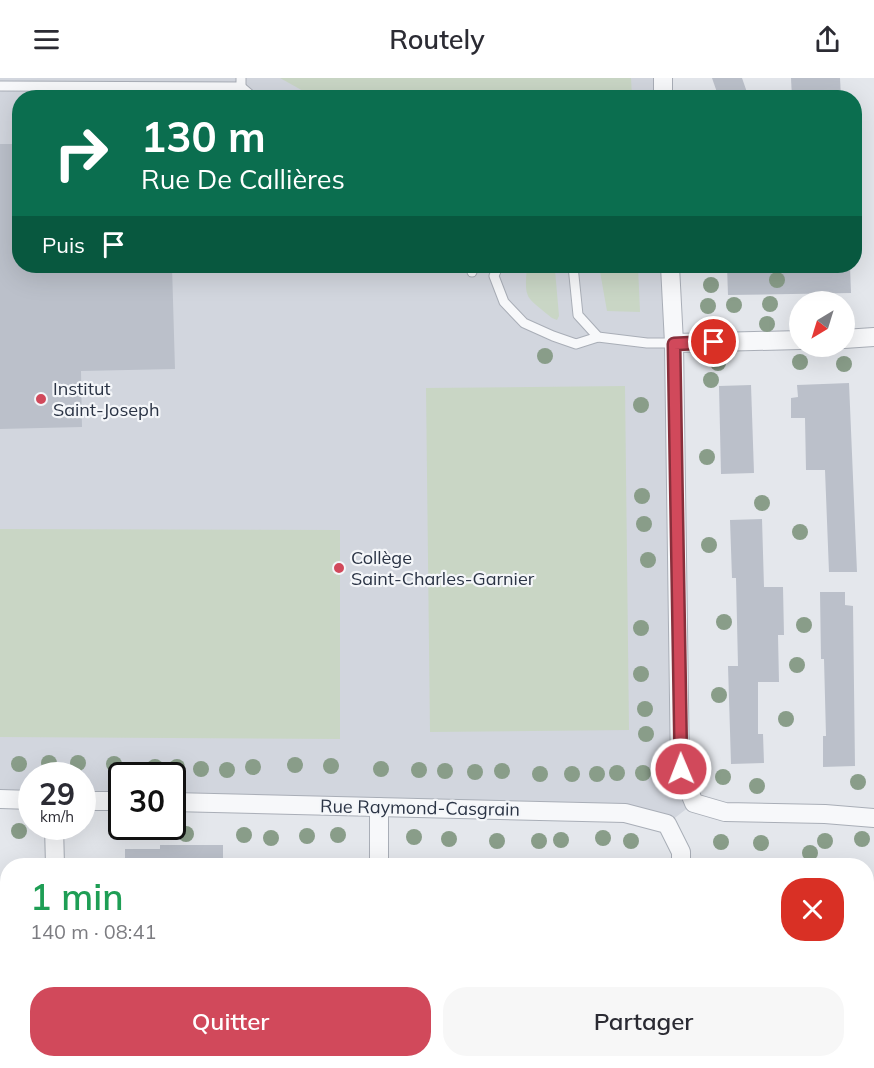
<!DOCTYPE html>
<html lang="fr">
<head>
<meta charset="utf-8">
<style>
	body { margin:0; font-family:Mulish,sans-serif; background:#f7f7f7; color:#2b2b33; height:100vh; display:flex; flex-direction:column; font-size:22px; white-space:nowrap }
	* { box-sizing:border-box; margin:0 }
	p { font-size:20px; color:#7c7c81 }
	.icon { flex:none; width:33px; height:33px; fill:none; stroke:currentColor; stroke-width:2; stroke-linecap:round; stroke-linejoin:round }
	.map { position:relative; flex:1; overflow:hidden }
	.details { position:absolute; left:0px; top:780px; width:874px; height:210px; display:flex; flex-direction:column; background:#fff; border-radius:24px 24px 0 0; box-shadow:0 6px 24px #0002 }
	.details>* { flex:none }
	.guide { position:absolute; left:12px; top:12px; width:850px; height:183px; border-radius:24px; box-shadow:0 6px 24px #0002; background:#0b6e4f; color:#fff; overflow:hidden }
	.needle { width:39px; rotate:218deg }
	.fabs { position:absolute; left:789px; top:213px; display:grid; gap:12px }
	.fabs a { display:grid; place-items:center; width:66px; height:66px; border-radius:50%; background:#fff; box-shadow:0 6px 24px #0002; font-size:30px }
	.speed { position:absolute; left:18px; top:684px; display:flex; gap:12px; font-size:30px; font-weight:700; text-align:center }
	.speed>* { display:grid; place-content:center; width:78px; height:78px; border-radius:50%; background:#fff; box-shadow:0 6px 24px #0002; line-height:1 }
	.speed small { font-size:15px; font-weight:400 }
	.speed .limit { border:3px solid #111; border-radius:9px; background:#fff; color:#111 }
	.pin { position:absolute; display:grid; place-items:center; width:51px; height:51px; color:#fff; margin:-26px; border:3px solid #fff; border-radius:50%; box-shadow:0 2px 6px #0007 }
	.me { position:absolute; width:66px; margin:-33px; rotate:359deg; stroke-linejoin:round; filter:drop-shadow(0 0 4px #0008) }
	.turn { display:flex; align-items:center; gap:21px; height:126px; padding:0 30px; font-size:27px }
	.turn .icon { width:78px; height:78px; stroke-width:2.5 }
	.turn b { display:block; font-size:42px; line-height:51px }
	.then { display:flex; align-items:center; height:57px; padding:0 30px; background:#0003; gap:12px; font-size:22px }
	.round { display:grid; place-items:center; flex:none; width:63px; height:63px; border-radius:24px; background:#f7f7f7 }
	.summary { display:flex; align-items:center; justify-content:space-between; height:102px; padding:0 30px }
	h1 { font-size:36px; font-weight:600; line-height:45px; color:#1e9e55 }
	.button { display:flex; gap:12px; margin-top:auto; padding:12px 30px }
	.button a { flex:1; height:69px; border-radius:24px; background:#d1495b; color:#fff; font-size:24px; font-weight:600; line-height:69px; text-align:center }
	.button a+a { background:#f7f7f7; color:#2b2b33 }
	header { display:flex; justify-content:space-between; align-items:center; height:78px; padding:0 30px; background:#fff; font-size:27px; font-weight:600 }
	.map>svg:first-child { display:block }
	.built { fill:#d2d6de }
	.green { fill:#c9d6c5 }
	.building { fill:#bbc0ca }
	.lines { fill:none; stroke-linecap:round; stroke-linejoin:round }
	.service-casing { stroke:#a9aeb7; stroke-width:11 }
	.minor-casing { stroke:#a9aeb7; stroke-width:20 }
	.service { stroke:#f7f8fa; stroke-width:9 }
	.minor { stroke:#f7f8fa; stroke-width:18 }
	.tree { fill:#899d89 }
	.route-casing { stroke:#882f3b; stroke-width:15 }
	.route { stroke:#d1495b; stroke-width:10 }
	.poi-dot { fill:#d1495b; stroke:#f4f6f9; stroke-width:2 }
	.labels { text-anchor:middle; stroke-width:4.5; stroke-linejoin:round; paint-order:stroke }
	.poi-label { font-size:18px; fill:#2b3445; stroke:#f4f6f9; text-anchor:start }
	.street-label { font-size:18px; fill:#2b3445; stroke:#f4f6f9 }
</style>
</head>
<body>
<header><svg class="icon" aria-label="menu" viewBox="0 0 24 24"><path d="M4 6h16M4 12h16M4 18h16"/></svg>Routely<svg class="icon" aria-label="share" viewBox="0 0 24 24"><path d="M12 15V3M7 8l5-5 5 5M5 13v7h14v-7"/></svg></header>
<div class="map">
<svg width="874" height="990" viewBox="0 0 874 990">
	<rect width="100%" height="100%" fill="#e4e7ec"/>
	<path class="built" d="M0 0H663V20H20V188H670L680 691 694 725 667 746 625 735 173 726 172 698H122L121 725 83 724 82 698H32L31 723H0Z"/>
	<g class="green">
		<path d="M280 0H631L632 19H314Z"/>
		<path d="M527 188H553L555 192 559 238 557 242 552 240C526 218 524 223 527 188Z"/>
		<path d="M599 188H638L640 234 607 233Z"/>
		<path d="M625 308 629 652 430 654 426 310Z"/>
		<path d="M0 451 340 452V661L0 659Z"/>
	</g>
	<g class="building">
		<path d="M712 0H742L749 20H719Z"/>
		<path d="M791 0H840L841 20H792Z"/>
		<path d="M0 66H20V188H172L175 291 81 293 82 349 0 351Z"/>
		<path d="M727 188H850L851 215 728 217Z"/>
		<path d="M849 305 857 494H829L825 392H806L805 340H791V320L798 319 797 307Z"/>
		<path d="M751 307 754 395 721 396 719 308Z"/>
		<path d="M762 441 764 509H783L784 557H778L779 604H758V656H763L764 685 731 686 728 588H738L736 500H732L730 442Z"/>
		<path d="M820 514H845V527L853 528 855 688 823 689V658H826L824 581H821Z"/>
		<path d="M160 767H223V788H125V771H160Z"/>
	</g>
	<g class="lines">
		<g class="service-casing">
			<g id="service">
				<path d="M0 8 241 9V0"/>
				<path d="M241 9 254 20"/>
				<path d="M498 188 494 198 504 224 524 245 553 258 576 266 598 259 647 265H674"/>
				<path d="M573 188 578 237 598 259"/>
				<path d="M472 194V188"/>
			</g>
		</g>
		<g class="minor-casing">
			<g id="minor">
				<path d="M663 0V20"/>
				<path d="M670 188 674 265 680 691 694 725 725 734 825 736 874 740"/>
				<path d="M844 261 874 259"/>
				<path d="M674 265 800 262"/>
				<path d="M0 721 32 722"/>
				<path d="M82 723H122"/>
				<path d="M172 724 625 735 667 746 681 774V788"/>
				<path d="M379 729V788"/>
				<path d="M54 748 55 788"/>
				<path d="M63 982V990"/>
				<path d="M381 982V990"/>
				<path d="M688 982V990"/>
			</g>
		</g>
		<use href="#service" class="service"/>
		<use href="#minor" class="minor"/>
	</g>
	<g class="tree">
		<circle cx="777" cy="202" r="8"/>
		<circle cx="711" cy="207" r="8"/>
		<circle cx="770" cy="226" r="8"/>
		<circle cx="734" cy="227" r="8"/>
		<circle cx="708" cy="228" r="8"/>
		<circle cx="767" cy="246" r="8"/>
		<circle cx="545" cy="278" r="8"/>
		<circle cx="800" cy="284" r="8"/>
		<circle cx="718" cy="285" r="8"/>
		<circle cx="844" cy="286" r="8"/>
		<circle cx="711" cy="302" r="8"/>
		<circle cx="641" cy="327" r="8"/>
		<circle cx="707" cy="379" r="8"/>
		<circle cx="642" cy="418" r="8"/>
		<circle cx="762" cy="425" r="8"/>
		<circle cx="644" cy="446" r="8"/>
		<circle cx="800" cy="454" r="8"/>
		<circle cx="709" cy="467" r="8"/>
		<circle cx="648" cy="482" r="8"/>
		<circle cx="724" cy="544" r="8"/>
		<circle cx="804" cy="547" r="8"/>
		<circle cx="641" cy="550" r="8"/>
		<circle cx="797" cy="587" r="8"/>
		<circle cx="641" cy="596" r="8"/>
		<circle cx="719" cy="617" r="8"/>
		<circle cx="645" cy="631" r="8"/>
		<circle cx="786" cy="641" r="8"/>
		<circle cx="646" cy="656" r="8"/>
		<circle cx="49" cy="685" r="8"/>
		<circle cx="78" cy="685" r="8"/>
		<circle cx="19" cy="686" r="8"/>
		<circle cx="114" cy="686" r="8"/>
		<circle cx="295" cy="687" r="8"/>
		<circle cx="331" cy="688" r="8"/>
		<circle cx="155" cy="689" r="8"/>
		<circle cx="177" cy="689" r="8"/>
		<circle cx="253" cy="689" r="8"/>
		<circle cx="201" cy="691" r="8"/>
		<circle cx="381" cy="691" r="8"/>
		<circle cx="227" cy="692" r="8"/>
		<circle cx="419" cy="692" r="8"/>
		<circle cx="445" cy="693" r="8"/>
		<circle cx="502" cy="693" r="8"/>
		<circle cx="475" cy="694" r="8"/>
		<circle cx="617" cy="695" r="8"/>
		<circle cx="643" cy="695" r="8"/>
		<circle cx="540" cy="696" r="8"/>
		<circle cx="572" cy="696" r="8"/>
		<circle cx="597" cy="696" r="8"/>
		<circle cx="723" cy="699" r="8"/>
		<circle cx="858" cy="704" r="8"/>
		<circle cx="757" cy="708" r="8"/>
		<circle cx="19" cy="753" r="8"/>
		<circle cx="186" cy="756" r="8"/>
		<circle cx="244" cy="757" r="8"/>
		<circle cx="338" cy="757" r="8"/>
		<circle cx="307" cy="758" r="8"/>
		<circle cx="414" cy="759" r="8"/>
		<circle cx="271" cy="760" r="8"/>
		<circle cx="603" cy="760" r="8"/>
		<circle cx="449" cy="761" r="8"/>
		<circle cx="862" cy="761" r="8"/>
		<circle cx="561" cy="762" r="8"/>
		<circle cx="497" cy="763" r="8"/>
		<circle cx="539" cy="763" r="8"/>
		<circle cx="631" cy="763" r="8"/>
		<circle cx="825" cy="763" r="8"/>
		<circle cx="721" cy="764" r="8"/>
		<circle cx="761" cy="765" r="8"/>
		<circle cx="810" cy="775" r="8"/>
	</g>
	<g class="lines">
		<g class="route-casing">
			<path id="route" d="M681 691 674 266 714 264"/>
		</g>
		<use href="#route" class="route"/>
	</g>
	<g class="poi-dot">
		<circle cx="41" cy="321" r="6"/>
		<circle cx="339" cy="490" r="6"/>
	</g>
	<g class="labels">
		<g class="poi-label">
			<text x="53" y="317">Institut<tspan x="53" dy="21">Saint-Joseph</tspan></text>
			<text x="351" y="486">Collège<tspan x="351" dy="21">Saint-Charles-Garnier</tspan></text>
		</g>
		<g class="street-label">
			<text transform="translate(420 730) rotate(1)" y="6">Rue Raymond-Casgrain</text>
		</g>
	</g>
</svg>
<div class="fabs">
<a><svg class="needle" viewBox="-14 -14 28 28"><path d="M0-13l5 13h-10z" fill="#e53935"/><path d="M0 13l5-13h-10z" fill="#7c7c81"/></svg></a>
</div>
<div class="speed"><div>29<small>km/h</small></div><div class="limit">30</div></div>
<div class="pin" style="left:714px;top:264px;background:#d93025"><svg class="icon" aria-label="arrive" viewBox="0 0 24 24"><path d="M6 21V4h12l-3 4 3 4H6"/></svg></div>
<svg class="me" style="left:681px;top:691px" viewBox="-20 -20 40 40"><circle r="17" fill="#d1495b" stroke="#fff" stroke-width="3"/><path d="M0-11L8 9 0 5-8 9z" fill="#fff"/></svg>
<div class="guide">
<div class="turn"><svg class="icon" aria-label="right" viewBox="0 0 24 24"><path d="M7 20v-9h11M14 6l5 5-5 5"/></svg><div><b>130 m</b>Rue De Callières</div></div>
<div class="then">Puis<svg class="icon" aria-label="arrive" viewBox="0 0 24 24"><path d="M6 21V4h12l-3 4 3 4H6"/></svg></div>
</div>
<section class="details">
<div class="summary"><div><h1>1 min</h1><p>140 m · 08:41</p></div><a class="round" style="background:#d93025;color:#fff"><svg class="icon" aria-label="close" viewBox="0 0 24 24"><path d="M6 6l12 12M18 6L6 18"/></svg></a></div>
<div class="button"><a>Quitter</a><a>Partager</a></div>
</section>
</div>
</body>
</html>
